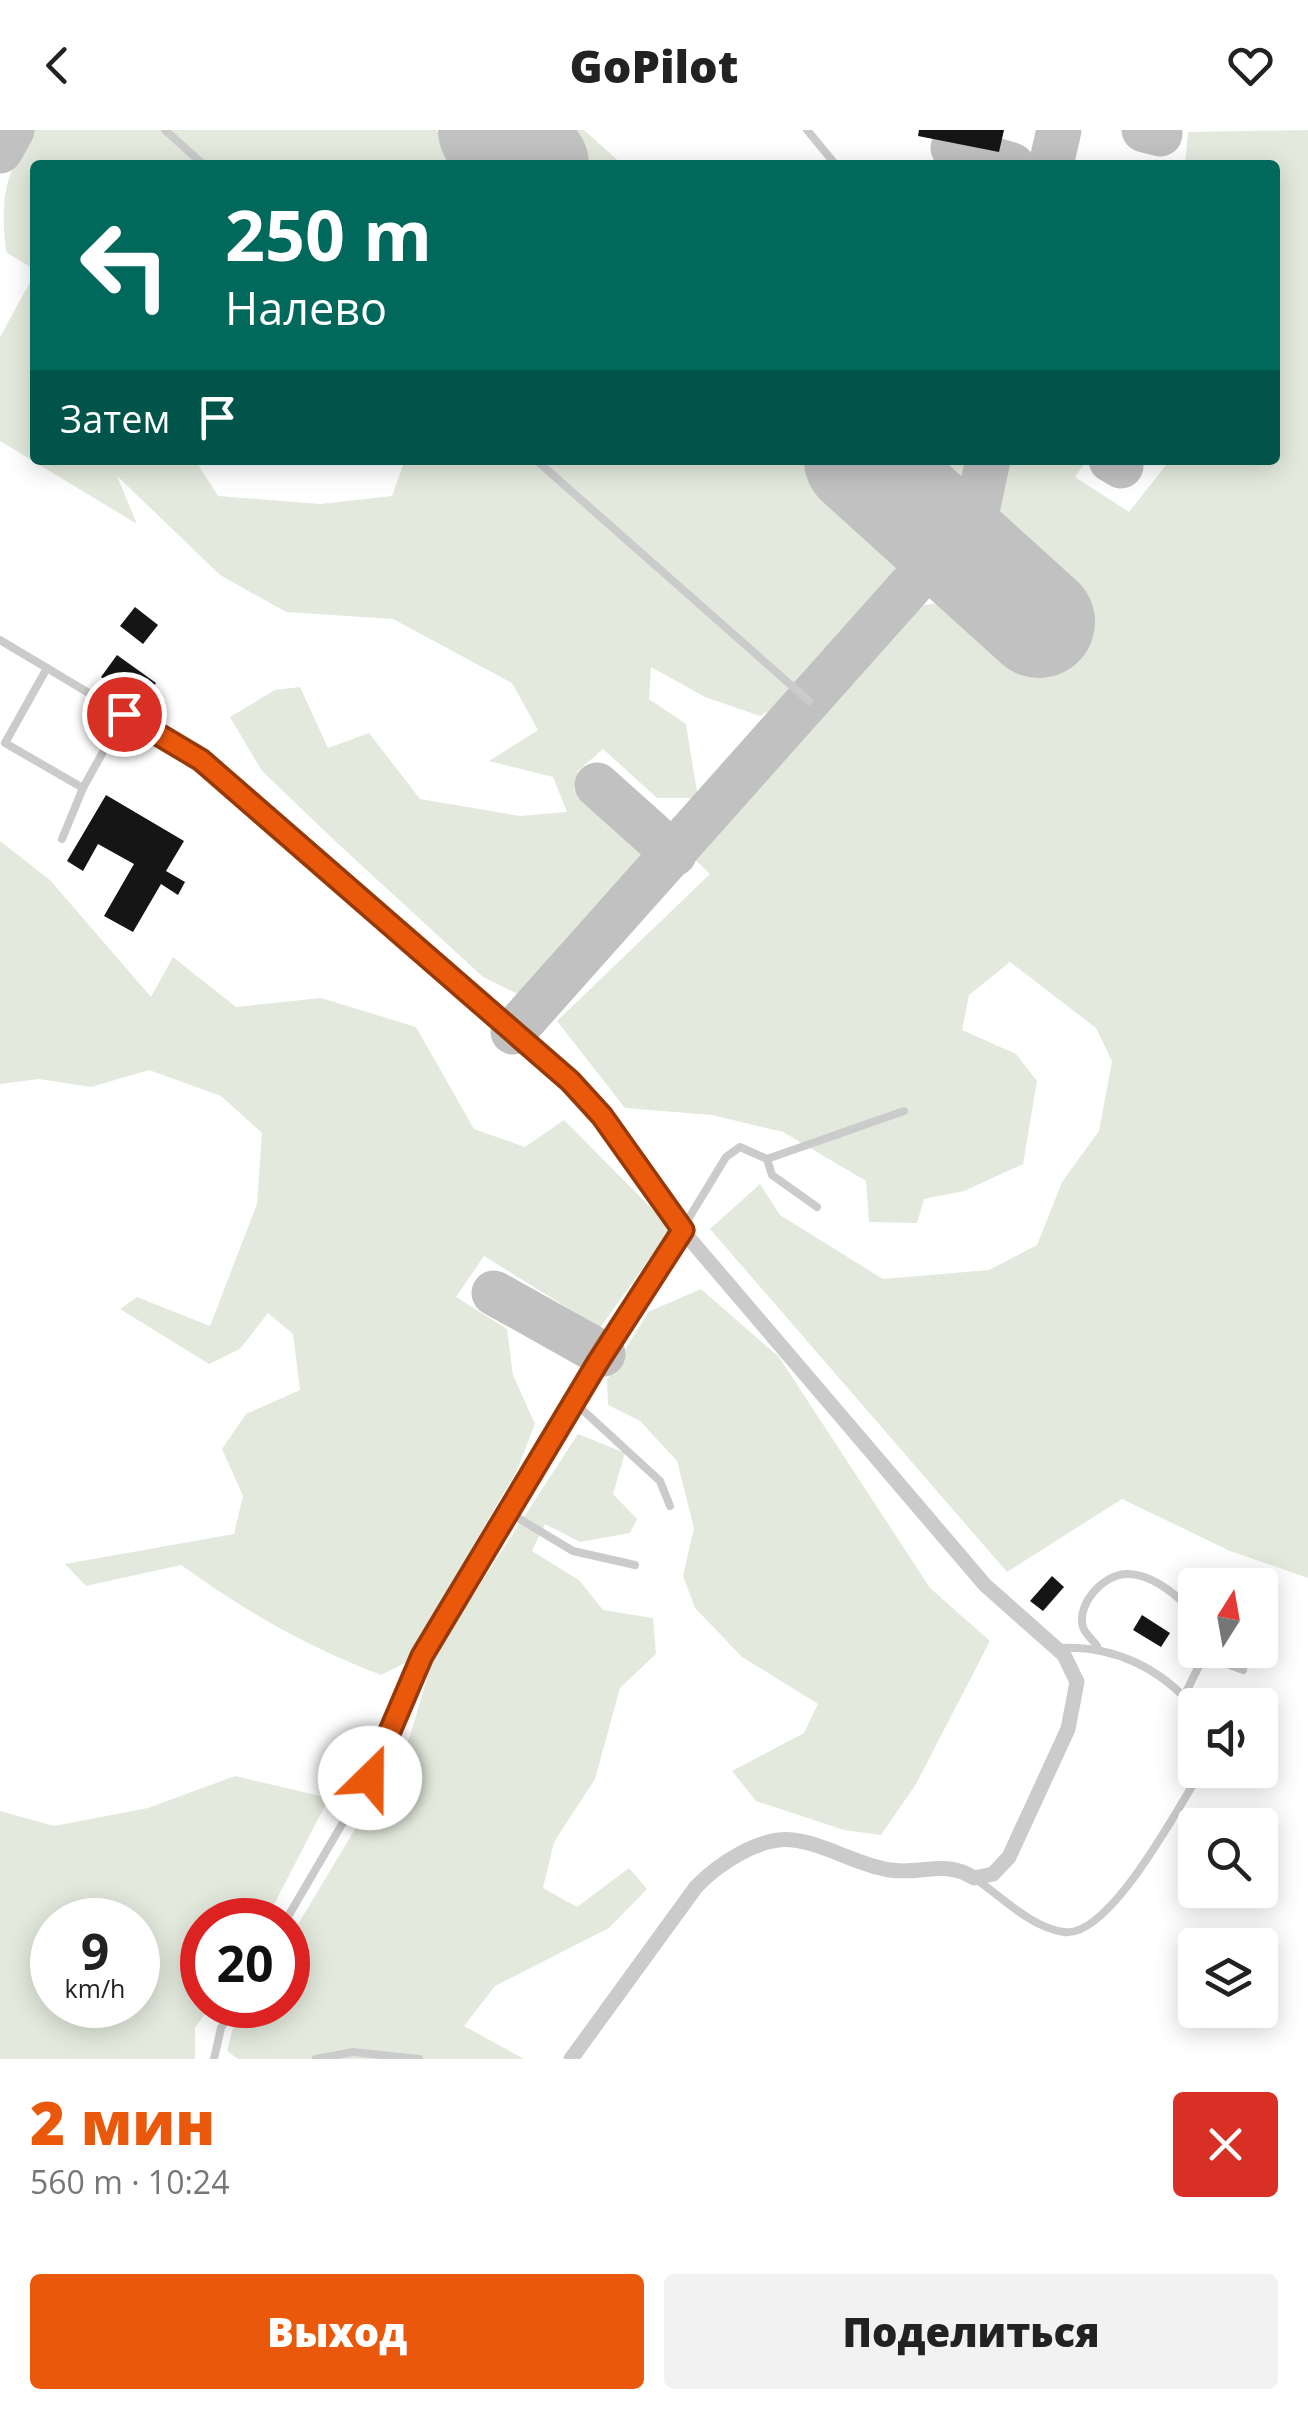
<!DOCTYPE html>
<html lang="ru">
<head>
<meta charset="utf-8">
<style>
	body { margin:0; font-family:"Open Sans",sans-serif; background:#f2f2f2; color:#222; height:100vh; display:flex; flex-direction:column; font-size:38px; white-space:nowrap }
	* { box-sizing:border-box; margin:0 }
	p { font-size:32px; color:#767676 }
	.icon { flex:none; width:55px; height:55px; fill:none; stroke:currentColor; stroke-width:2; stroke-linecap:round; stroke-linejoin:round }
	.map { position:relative; height:1929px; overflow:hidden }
	.side { display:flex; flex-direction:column; background:#fff; flex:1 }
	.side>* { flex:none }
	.banner { position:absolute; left:30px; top:30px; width:1250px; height:305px; border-radius:10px; box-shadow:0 5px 25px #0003; background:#00695c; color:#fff; overflow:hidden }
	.needle { width:65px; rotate:11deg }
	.buttons { position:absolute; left:1178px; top:1438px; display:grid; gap:20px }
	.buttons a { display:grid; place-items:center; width:100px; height:100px; border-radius:10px; background:#fff; box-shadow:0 5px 25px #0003; font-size:50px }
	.speed { position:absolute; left:30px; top:1768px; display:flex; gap:20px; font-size:50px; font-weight:700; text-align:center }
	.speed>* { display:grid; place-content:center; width:130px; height:130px; border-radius:50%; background:#fff; box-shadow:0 5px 25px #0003; line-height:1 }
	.speed small { font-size:25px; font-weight:400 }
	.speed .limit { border:15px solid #d22; background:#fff; color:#111 }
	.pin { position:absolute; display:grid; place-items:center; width:85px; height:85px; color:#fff; margin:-42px; border:5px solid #fff; border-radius:50%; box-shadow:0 2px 10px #0007 }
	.me { position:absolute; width:110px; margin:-55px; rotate:23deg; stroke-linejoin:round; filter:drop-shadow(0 0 8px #0008) }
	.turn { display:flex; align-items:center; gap:35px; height:210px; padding:0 30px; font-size:45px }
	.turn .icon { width:130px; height:130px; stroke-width:2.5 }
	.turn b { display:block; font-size:70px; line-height:85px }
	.then { display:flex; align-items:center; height:95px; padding:0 30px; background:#0003; gap:20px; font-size:38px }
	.round { display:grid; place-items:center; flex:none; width:105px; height:105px; border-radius:10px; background:#f2f2f2 }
	.summary { display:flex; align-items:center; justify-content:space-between; height:170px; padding:0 30px }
	h1 { font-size:60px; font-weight:800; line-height:75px; color:#ea580c }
	.action { display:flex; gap:20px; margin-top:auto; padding:20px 30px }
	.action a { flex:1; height:115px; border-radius:10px; background:#ea580c; color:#fff; font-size:40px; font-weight:800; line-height:115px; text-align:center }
	.action a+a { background:#f2f2f2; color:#222 }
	header { display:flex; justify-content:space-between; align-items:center; height:130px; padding:0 30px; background:#fff; font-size:45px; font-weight:800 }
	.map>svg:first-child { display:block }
	.green { fill:#e3eadd; fill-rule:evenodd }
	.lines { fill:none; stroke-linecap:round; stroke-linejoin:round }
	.taxiway { stroke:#c1c1c1; stroke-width:45 }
	.runway { stroke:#c1c1c1; stroke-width:112 }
	.building { fill:#151515 }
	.lane { stroke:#cbcbcb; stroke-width:8 }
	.street { stroke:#cbcbcb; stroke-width:15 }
	.route-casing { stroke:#983908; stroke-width:25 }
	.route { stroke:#ea580c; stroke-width:18 }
</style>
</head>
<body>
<header><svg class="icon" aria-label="back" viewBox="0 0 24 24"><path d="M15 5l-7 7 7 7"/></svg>GoPilot<svg class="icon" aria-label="heart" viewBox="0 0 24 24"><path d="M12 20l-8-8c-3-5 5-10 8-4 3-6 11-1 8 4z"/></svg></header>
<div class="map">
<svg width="1308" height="1929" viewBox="0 0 1308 1929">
	<rect width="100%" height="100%" fill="#fff"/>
	<g class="green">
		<path d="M32 0H436L475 35H35V140L6 122C0 66 5 47 32 0Z"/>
		<path d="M553 0H584L623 35H592Z"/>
		<path d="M1308 0V1448L1230 1421 1122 1369 1007 1442 710 1099 760 1054 780 1085 883 1149 989 1140 1037 1115 1062 1052 1099 1001 1112 931 1096 898 1010 832 969 865 962 900 1016 924 1037 951 1023 1034 964 1061 924 1069 917 1093 869 1092 866 1051 783 1002 712 985 625 978 557 891 710 744 693 728 918 476 954 471 1019 525 1070 468 986 391 998 330H1087L1075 347 1129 382 1170 330H1275V35H1185L1188 2Z"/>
		<path d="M35 143V330H195L218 366 320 374 392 366 403 335 394 330H802L890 409 897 446 821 525 816 554 760 586 705 567 651 537 649 569 686 594 698 668H657L603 619 578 641 574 660C600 684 625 689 648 719L630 738 633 752 561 841 522 866 483 847 335 711 262 641 230 587 275 560 300 557 328 618 369 603 420 669 520 686 567 682 553 647 489 631 538 600 512 553 393 489 286 482 220 445 117 346 137 394 0 311V207Z"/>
		<path d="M920 330H975L970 348 954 361Z"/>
		<path d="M0 711 50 750 151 867 173 827 236 877 321 868 416 897 474 999 525 1017 564 990 671 1098 600 1198 484 1126 456 1167 507 1199 513 1245 535 1294 517 1340 405 1533 381 1545C303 1515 249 1483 181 1435L86 1456 65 1434 234 1404 243 1366 222 1319 246 1284 300 1260 293 1204 268 1183 240 1219 209 1234 120 1179 137 1167 210 1196 257 1074 262 1003 221 966 149 940 91 957 39 949 0 954Z"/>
		<path d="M701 1159 779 1227 930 1458 990 1511 916 1654 881 1705 844 1700 756 1671 732 1641 804 1603 818 1574 742 1527 695 1478 683 1446 694 1398 677 1331 640 1291 608 1275 607 1250 648 1182Z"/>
		<path d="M578 1304 625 1323 613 1364 637 1389 630 1403 580 1412 545 1394 532 1421 579 1450 603 1480 653 1488 656 1524 620 1558 595 1649 554 1712 543 1758 577 1777 629 1738 647 1759 609 1798 495 1856 464 1896 524 1929H238L227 1921 233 1898 247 1875H288V1811L409 1609 434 1525Z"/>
		<path d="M235 1646 329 1668 266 1790H202V1875H211L195 1898V1929H0V1681L54 1696 148 1678ZM52 1790H138V1875H52Z"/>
	</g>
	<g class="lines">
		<g class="taxiway">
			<path d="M1144 0 1160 4"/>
			<path d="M953 18 1012 35"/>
			<path d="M0 21 12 0"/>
			<path d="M1051 35 1059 0"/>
			<path d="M1111 330 1121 336"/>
			<path d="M597 655 674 724"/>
			<path d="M513 902 977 381 988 330"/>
			<path d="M494 1163 603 1224"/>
		</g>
		<g class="runway">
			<path d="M494 0 533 35"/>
			<path d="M860 330 1039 492"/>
		</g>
	</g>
	<g class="building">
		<path d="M919 0H1004L999 22 918 6Z"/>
		<path d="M135 477 158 495 143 514 120 496Z"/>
		<path d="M117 525 156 553 140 575 101 547Z"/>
		<path d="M106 665 184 711 166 741 185 752 178 765 161 754 133 802 104 786 134 734 98 714 83 741 67 731Z"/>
		<path d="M1052 1446 1064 1457 1043 1481 1030 1471Z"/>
		<path d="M1142 1485 1170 1503 1161 1517 1133 1500Z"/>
	</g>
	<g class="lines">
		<g class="lane">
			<path d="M165 0 204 35"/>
			<path d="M807 0 836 35"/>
			<path d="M290 35V34"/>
			<path d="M536 330 809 571"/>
			<path d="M0 510 201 630 277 692 492 887 571 951 602 986 683 1100"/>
			<path d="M47 538 5 613 83 658 124 584"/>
			<path d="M62 709 83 658"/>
			<path d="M767 1029 772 1045 817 1077"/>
			<path d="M574 1272 660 1351 670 1376"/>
			<path d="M508 1382 573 1421 635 1435"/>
			<path d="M1097 1516C1093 1510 1085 1504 1083 1497 1076 1474 1105 1442 1129 1444 1154 1445 1179 1467 1195 1484"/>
			<path d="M1060 1518C1113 1515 1161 1538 1195 1579"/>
			<path d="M1206 1526 1243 1540"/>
			<path d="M1184 1566 1207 1520"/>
			<path d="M977 1750C1003 1768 1032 1798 1064 1802 1110 1809 1179 1675 1202 1640"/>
			<path d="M286 1790 369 1648 422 1527 726 1027 740 1017 767 1029 904 981"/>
			<path d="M214 1929 221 1898 235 1875"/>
			<path d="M316 1929 353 1922 419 1929"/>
		</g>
		<path class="street" d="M571 1929 696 1757C717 1735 759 1706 793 1710 826 1714 857 1735 890 1740 921 1745 945 1729 974 1748L993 1744 1009 1727 1068 1599 1077 1552 1064 1525 985 1455 683 1101"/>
	</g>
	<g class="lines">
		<g class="route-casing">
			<path id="route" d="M124 584 201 630 570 951 602 986 683 1100 598 1232 422 1526 370 1648"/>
		</g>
		<use href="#route" class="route"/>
	</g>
</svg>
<div class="buttons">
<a><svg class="needle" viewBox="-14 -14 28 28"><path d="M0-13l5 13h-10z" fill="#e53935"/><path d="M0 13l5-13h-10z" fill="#767676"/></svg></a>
<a><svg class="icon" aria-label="sound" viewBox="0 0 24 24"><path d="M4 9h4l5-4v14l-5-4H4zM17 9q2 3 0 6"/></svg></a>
<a><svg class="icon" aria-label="search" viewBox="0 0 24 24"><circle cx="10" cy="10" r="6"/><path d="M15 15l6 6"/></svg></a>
<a><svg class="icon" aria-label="layers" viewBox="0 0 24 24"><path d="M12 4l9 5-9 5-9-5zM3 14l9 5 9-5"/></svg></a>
</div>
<div class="speed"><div>9<small>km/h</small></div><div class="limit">20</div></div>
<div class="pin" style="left:124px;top:584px;background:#d93025"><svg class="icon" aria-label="arrive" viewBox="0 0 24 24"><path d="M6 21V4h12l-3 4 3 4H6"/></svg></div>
<svg class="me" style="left:370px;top:1648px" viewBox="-20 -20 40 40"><circle r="19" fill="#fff"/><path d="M0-13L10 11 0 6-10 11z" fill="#ea580c"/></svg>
<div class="banner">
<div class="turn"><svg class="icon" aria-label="left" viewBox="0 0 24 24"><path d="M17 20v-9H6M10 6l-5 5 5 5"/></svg><div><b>250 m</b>Налево</div></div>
<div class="then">Затем<svg class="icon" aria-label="arrive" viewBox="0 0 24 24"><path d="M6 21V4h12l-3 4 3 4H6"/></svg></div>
</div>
</div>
<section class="side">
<div class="summary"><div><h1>2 мин</h1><p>560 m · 10:24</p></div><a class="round" style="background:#d93025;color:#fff"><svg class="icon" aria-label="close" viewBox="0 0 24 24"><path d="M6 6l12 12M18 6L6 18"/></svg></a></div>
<div class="action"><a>Выход</a><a>Поделиться</a></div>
</section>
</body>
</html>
